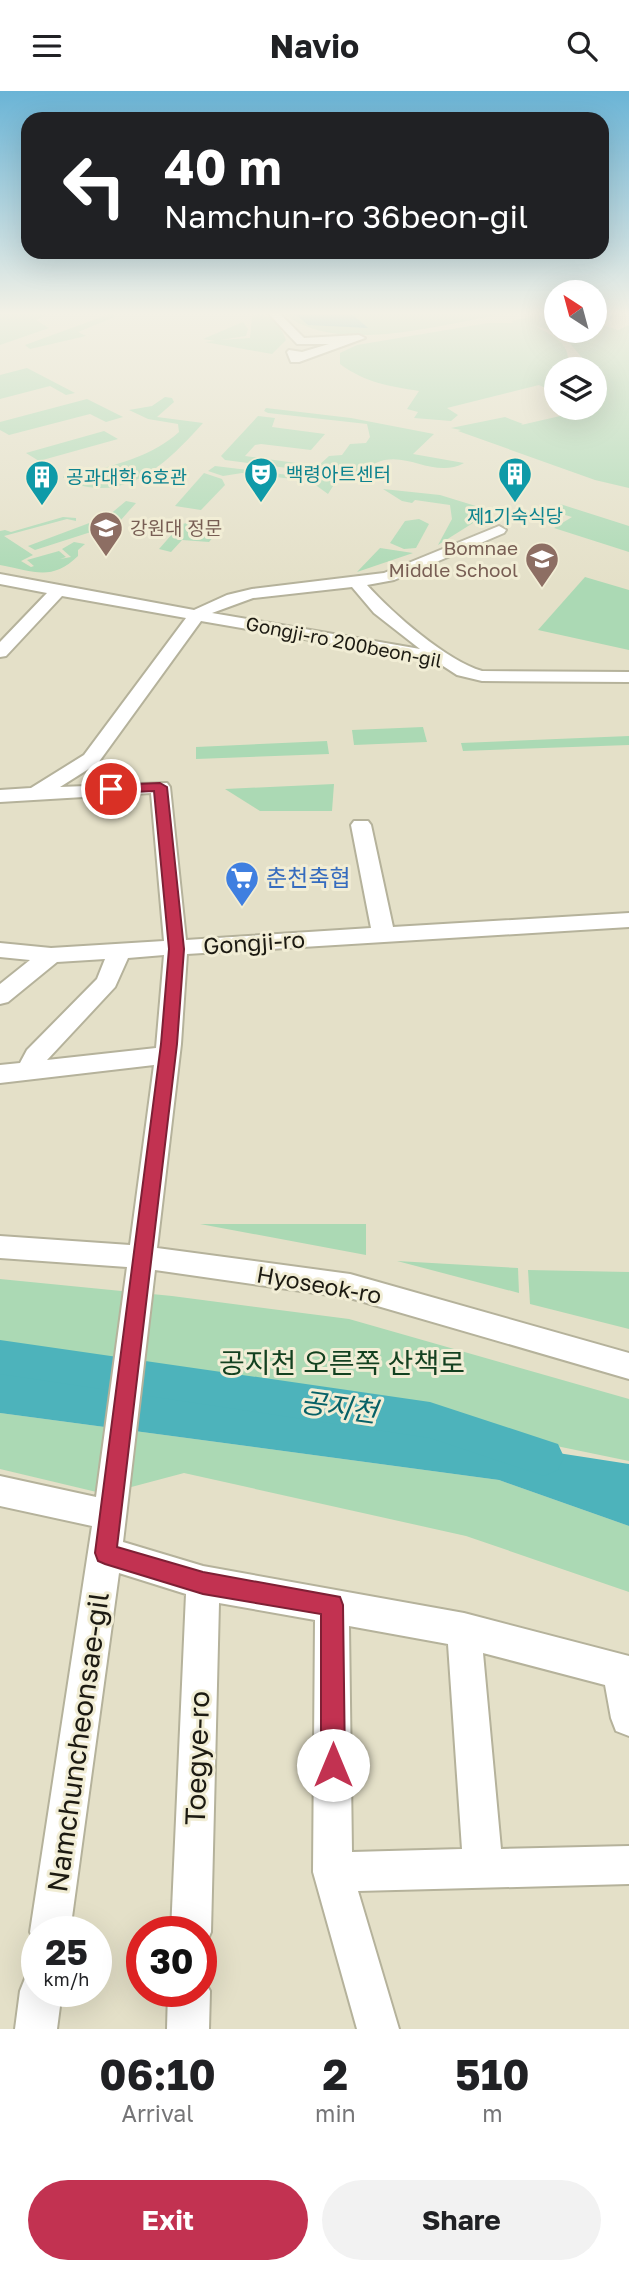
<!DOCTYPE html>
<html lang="en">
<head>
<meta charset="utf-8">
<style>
	body { margin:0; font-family:"Golos Text","Noto Sans KR",sans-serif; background:#f2f2f2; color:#202124; height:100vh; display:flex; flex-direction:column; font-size:26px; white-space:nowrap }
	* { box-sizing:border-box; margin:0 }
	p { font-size:23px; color:#757577 }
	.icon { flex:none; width:38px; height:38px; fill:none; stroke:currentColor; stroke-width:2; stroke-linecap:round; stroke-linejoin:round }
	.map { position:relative; height:1938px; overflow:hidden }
	.side { display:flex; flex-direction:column; background:#fff; flex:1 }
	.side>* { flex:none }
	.hud { position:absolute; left:21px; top:21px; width:588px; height:147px; border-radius:21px; box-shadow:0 7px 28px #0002; background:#202124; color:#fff; overflow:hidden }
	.needle { width:46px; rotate:324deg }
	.buttons { position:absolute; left:544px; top:189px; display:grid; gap:14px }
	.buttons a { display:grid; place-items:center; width:63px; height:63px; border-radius:50%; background:#fff; box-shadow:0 7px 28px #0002; font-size:35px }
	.speed { position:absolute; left:21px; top:1825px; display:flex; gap:14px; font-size:35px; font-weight:700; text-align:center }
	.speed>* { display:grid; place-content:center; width:91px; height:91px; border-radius:50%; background:#fff; box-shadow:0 7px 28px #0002; line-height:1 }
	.speed small { font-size:18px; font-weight:400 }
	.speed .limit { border:10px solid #d22; background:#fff; color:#111 }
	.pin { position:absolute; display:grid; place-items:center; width:60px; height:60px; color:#fff; margin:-30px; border:4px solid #fff; border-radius:50%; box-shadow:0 2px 7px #0007 }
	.me { position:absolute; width:77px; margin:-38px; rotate:0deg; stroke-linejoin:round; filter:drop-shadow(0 0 5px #0008) }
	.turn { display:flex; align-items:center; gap:24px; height:147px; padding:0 28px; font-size:32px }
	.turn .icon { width:91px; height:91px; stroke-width:2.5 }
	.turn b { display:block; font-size:49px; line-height:60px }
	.eta { display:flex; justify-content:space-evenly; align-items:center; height:119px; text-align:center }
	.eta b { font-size:42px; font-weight:700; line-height:49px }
	.action { display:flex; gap:14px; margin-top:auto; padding:14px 28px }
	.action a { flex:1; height:80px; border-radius:42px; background:#c23251; color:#fff; font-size:28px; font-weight:700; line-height:80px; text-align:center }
	.action a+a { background:#f2f2f2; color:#202124 }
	header { display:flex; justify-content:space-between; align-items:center; height:91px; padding:0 28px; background:#fff; font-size:32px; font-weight:700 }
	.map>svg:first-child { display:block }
	.green { fill:#abd9b4 }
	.water { fill:#4db3bb }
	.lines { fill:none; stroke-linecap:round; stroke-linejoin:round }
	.river { fill:#4db3bb; fill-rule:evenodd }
	.minor-casing { stroke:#b5b29b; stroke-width:4 }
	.minor { fill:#fff; fill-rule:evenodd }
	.route { fill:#c23251; stroke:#7e2035; stroke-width:2 }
	.labels { text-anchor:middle; stroke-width:6; stroke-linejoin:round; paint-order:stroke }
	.far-culture-label { font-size:19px; fill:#0d838f; stroke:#f1edd5; text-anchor:start }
	.far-education-label { font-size:19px; fill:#785e54; stroke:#f1edd5; text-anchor:start }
	.far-street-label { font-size:19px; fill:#1c1a12; stroke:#f1edd5 }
	.shop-label { font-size:23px; fill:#366cbe; stroke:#f1edd5; text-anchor:start }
	.street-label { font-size:23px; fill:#1c1a12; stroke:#f1edd5 }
	.near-park-label { font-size:28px; fill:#134120; stroke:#f1edd5 }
	.near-water-label { font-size:28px; font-style:italic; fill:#066167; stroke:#f1edd5 }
	.near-street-label { font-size:28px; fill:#1c1a12; stroke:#f1edd5 }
</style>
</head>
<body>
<header><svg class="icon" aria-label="menu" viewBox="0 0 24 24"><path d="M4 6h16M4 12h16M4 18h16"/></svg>Navio<svg class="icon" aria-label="search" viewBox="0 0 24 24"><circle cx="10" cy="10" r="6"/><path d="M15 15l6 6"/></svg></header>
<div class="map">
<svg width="629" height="1938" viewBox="0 0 629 1938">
	<rect width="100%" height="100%" fill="#e4e0c8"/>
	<g class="green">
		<path d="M0 223H41L46 225 36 229 49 237 0 254Z"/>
		<path d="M110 223 117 225 78 241 86 245 30 258 25 254Z"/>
		<path d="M255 223C271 223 281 235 286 249L272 263 205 251 215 250 203 248 243 231 248 238 246 245 220 249 250 247 252 226Z"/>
		<path d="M285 223H503C442 233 336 265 285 223Z"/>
		<path d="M533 223H556V240H563L558 241 535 235C551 244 570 251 568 272L584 269 561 242 595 240V230L602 227 595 228V223H622L600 233 618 239 629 234V397L595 389 458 340 461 339 451 337 505 326 523 333 521 334 595 317V278H556V302L539 294 447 317 458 324 451 330 414 327 418 321 407 318 419 300C388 295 366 292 340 273V262L357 254 488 232H514L511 230 534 225Z"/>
		<path d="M27 277 75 302 66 304 50 295 0 308V284Z"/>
		<path d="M165 306 172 307 174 311 157 326 203 332C173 365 137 404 88 396 78 394 70 392 63 386 72 380 79 384 89 381 122 372 153 364 179 341L178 333 148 328 129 319 152 315Z"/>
		<path d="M87 308 123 326 106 331 90 323 9 344 0 339V331Z"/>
		<path d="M266 317 351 327 434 343 413 363 464 372C428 392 395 344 358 386L225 369 221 365 258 325 275 327 272 336 325 343 311 359 261 353 255 354 245 365 318 375 329 365 342 364 350 353 366 352 370 346 367 333 268 322 264 320Z"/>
		<path d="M104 340 118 348 39 370 26 362Z"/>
		<path d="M215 375 329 389 335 392 328 403 310 390 242 382 223 385 208 380Z"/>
		<path d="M204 382 222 388 225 394 201 419 175 415Z"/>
		<path d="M383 398 440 404 492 420 438 454 452 428 450 414 415 409 412 412 402 410Z"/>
		<path d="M126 410 136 412 111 440H94L35 459 28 455 108 425Z"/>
		<path d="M560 413 629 435V461L554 437 572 426 548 419Z"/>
		<path d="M63 426 76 427V430L67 428 4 445 33 464 21 470 31 476 34 475 27 469 59 460 66 466 60 468 71 466 62 458 74 451 85 453 78 459V465C51 491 34 480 0 474V440L5 439 11 441Z"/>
		<path d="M419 428 429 433 416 457 404 458 390 452 405 430Z"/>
		<path d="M188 432 220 438 209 451 182 449 171 461 159 458 181 433Z"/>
		<path d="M380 457 413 462 357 481Z"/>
		<path d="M585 486 629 499V559L538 539Z"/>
		<path d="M423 636 427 651 354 654 352 639Z"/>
		<path d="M629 645V654L463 660 461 652Z"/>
		<path d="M327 650 329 663 196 668V656Z"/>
		<path d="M334 693 332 720H260L225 698Z"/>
		<path d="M200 1133H366V1164Z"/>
		<path d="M397 1170 518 1177 519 1202Z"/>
		<path d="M528 1179 629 1181V1238L530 1213Z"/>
		<path d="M0 1188 172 1205 349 1228 629 1308V1370L430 1329 0 1266Z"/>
		<path d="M0 1322 499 1389 629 1435V1501L466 1445 184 1382 105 1403 0 1378Z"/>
	</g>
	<g class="water">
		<path d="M295 223H352L368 237 308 234Z"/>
		<path d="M0 1275 629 1373V1435L499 1389 0 1322Z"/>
	</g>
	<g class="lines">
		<path class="river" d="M0 1249 430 1311 558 1353 564 1366 558 1379 544 1385 430 1347 0 1283Z"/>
		<g class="minor-casing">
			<g id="minor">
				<path d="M269 223H280L304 247 359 244 365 247 299 271H291L287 261 289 259 302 261 329 253H297Z"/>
				<path d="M499 435 506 439 504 442 394 489 367 494C392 522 447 570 482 580L629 581V591L482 590 457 584 437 571 201 530 98 672 60 696 167 692 170 696 186 849 371 837 351 734 354 730H368L371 734 393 836 629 822V836L187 863 181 953 157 1157 350 1183 629 1262V1288L350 1207 155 1179 123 1451 203 1475 464 1522 629 1565V1645L616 1640 611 1627 605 1594 483 1562 501 1758 629 1755V1793L358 1800 399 1938H357L313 1781 315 1529 219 1512 211 1841 205 1855 201 1857V1841H171L186 1503 119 1482 70 1841H37V1856L30 1841 92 1435 0 1415V1385L96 1406 127 1176 0 1167V1145L130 1154 154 974 0 992V974L20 972 27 959 97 888 105 868 57 871 8 911 0 913V893L30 869 0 866V852L51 857 164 850 151 702 0 711V699L31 697 84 664 186 527 62 505 6 565 0 566V551L47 502 0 493V483L194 519 227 504 252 498 384 482ZM352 496 374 522 420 558 212 522 253 507ZM164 864 156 957 47 969 115 896 128 867ZM349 1535 448 1553 462 1758 352 1761Z"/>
				<path d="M37 1881V1900H62L57 1938H15L20 1900 26 1885Z"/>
				<path d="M201 1884 210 1900 209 1938H167L168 1900H201Z"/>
			</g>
		</g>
		<use href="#minor" class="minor"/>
	</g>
	<linearGradient id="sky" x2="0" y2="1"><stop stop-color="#6ab4d6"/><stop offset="0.45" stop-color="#f3f1e6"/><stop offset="1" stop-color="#f3f1e6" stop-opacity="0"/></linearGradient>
	<rect width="629" height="494" fill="url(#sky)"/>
	<path class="route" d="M160 692 167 696 184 858 177 953 117 1456 203 1481 340 1506 343 1514 345 1674 341 1682 333 1686 324 1682 321 1674V1523L203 1503 105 1473 98 1470 95 1462 161 953 169 858 154 700 111 702 105 698 111 694Z"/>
	<defs>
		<g id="theatre-pin" transform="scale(1.75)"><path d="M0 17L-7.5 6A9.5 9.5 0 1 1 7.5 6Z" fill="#0f9aa8" stroke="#f1edd5"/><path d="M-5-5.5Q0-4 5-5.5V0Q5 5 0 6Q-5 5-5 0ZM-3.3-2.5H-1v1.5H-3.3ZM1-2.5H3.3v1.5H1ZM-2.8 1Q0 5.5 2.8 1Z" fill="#fff"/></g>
		<g id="building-pin" transform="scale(1.75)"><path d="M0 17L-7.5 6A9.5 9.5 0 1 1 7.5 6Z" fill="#0f9aa8" stroke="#f1edd5"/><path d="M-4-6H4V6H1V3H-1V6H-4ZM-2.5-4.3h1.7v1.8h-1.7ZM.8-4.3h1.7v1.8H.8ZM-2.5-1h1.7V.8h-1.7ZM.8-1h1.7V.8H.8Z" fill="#fff"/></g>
		<g id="university-pin" transform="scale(1.75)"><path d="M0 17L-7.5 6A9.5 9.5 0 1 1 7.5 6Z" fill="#8d6e63" stroke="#f1edd5"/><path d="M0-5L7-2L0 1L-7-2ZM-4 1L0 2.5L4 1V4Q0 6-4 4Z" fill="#fff"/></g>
		<g id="school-pin" transform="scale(1.75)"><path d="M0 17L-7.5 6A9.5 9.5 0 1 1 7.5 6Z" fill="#8d6e63" stroke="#f1edd5"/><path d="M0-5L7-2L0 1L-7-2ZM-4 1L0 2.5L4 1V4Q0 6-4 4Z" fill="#fff"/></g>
		<g id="supermarket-pin" transform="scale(1.75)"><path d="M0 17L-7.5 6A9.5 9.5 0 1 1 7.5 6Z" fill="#3f7fe0" stroke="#f1edd5"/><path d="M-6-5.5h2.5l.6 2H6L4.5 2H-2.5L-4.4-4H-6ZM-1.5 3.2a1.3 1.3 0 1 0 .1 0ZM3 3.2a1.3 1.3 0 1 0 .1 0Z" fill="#fff"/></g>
	</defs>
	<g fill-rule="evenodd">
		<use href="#theatre-pin" x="261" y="383"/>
		<use href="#building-pin" x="515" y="383"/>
		<use href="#building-pin" x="42" y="386"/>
		<use href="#university-pin" x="106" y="437"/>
		<use href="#school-pin" x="542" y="468"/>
		<use href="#supermarket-pin" x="242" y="787"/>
	</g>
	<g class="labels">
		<g class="far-culture-label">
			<text x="286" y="390">백령아트센터</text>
			<text x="66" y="393">공과대학 6호관</text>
			<text x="515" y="432" text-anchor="middle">제1기숙식당</text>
		</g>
		<g class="far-education-label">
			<text x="130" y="444">강원대 정문</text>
			<text x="518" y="464" text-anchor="end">Bomnae<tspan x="518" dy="22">Middle School</tspan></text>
		</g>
		<g class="far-street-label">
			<text transform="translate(344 551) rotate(11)" y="7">Gongji-ro 200beon-gil</text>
		</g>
		<g class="shop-label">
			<text x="266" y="795">춘천축협</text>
		</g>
		<g class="street-label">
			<text transform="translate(254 852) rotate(-4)" y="8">Gongji-ro</text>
			<text transform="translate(319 1194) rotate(10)" y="8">Hyoseok-ro</text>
		</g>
		<g class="near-park-label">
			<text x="342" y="1282">공지천 오른쪽 산책로</text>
		</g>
		<g class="near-water-label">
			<text transform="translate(339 1316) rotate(8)" y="10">공지천</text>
		</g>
		<g class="near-street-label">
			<text transform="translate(78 1651) rotate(-82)" y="10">Namchuncheonsae-gil</text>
			<text transform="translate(197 1667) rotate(-88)" y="10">Toegye-ro</text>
		</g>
	</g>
</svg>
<div class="buttons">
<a><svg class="needle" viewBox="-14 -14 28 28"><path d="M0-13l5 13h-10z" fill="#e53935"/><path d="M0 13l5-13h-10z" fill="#757577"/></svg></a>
<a><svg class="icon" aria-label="layers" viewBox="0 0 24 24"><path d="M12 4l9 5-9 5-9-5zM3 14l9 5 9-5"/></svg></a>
</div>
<div class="speed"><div>25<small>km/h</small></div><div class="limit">30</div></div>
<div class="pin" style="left:111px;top:698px;background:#d93025"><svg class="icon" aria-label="arrive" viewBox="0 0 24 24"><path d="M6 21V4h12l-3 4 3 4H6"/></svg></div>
<svg class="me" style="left:333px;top:1674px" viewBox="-20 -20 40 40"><circle r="19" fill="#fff"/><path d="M0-13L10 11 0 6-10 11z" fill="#c23251"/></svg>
<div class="hud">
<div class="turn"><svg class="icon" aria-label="left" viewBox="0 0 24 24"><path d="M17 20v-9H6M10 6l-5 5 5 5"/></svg><div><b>40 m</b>Namchun-ro 36beon-gil</div></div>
</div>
</div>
<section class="side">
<div class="eta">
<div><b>06:10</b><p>Arrival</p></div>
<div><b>2</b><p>min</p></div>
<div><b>510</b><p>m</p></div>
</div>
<div class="action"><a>Exit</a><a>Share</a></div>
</section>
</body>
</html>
